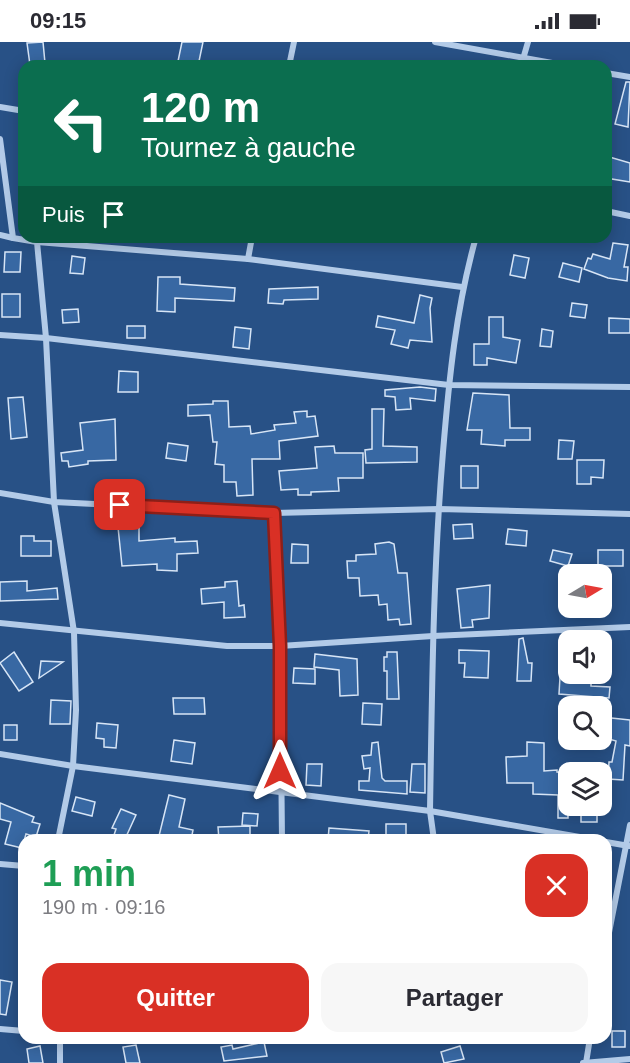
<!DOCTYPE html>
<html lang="fr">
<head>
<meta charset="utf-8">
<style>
	body { margin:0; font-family:Arial,sans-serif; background:#f7f7f7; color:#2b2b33; height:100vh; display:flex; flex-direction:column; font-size:22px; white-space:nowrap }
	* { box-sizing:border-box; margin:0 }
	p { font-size:20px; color:#7c7c81 }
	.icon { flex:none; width:33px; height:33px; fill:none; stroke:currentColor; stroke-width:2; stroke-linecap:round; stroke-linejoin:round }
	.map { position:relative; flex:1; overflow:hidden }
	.drawer { position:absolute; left:18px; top:792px; width:594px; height:210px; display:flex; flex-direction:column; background:#fff; border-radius:18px; box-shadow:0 3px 15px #0003 }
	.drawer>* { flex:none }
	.hud { position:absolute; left:18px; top:18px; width:594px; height:183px; border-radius:18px; box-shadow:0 3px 15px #0003; background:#0b6e4f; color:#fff; overflow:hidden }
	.needle { width:39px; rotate:80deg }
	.tools { position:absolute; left:558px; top:522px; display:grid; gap:12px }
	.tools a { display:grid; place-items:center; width:54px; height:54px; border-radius:12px; background:#fff; box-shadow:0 3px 15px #0003; font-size:30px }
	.pin { position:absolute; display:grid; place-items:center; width:51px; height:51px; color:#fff; margin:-26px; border-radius:12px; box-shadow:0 3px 9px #0006 }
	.me { position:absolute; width:66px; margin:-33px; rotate:0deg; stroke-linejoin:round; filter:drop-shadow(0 0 4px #0008) }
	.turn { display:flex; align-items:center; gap:21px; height:126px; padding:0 24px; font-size:27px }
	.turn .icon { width:78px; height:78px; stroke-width:2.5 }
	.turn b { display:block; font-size:42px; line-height:51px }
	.then { display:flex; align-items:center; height:57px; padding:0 24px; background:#0003; gap:12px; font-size:22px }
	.round { display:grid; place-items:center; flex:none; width:63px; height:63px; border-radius:18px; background:#f7f7f7 }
	.overview { display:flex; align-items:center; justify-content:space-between; height:102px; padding:0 24px }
	h1 { font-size:36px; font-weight:700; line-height:45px; color:#1e9e55 }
	.action { display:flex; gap:12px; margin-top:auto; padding:12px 24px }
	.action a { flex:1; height:69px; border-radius:18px; background:#d93025; color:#fff; font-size:24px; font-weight:700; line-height:69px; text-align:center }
	.action a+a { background:#f7f7f7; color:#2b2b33 }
	.status { display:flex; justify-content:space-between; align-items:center; height:42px; padding:0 30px; background:#fff; direction:ltr }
	.status svg { height:16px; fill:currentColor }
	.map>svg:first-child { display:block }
	.building { fill:#3868a3; stroke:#d7e5f6; stroke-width:1.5 }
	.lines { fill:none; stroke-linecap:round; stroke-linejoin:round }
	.street { stroke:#b3cbe8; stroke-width:6 }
	.route-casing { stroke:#8d1f18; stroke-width:15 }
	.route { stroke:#d93025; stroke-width:10 }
</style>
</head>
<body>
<div class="status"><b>09:15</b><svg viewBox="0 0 49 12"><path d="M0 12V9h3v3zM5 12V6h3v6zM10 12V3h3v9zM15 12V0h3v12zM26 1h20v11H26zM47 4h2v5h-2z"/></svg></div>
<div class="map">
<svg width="630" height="1021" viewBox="0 0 630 1021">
	<rect width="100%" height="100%" fill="#285186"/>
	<g class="building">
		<path d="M43 0 45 21 30 23 27 1Z"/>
		<path d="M182 0H203L198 24H177Z"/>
		<path d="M626 40H630L628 85 615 82Z"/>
		<path d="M606 114 630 121V140L606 136Z"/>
		<path d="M613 201 628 203 624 225H628L627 239 608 236 584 227 588 216 591 217 593 212 610 217Z"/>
		<path d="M5 210H21L20 230H4Z"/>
		<path d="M514 213 529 216 525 236 510 233Z"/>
		<path d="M72 214 85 216 83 232 70 231Z"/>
		<path d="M563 221 582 226 579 240 559 235Z"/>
		<path d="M158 235H180V242L235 246 234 259 175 256V270L157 269Z"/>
		<path d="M318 245V257L284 258 283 262 268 261 269 247Z"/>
		<rect x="2" y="252" width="18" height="23"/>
		<path d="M420 253 432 256 430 266 432 300 410 298 408 306 391 302 395 288 376 285 378 274 414 281Z"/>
		<path d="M572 261 587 263 585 276 570 274Z"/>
		<path d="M78 267 79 280 63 281 62 268Z"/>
		<path d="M489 275H503V295L520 298 516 321 487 316V323H474V302H489Z"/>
		<path d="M609 276 630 277V291H609Z"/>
		<rect x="127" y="284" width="18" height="12"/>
		<path d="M235 285 251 287 249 307 233 305Z"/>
		<path d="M542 287 553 289 551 305 540 304Z"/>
		<path d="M119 329 138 330V350H118Z"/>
		<path d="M420 345 436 347 435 359 410 356 411 367 396 368 395 355 385 354V348Z"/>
		<path d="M473 351 509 353 510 386H530V398H505V404L481 402 482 388H467Z"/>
		<path d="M23 355 27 395 11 397 8 356Z"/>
		<path d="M213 359H228L229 385 250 384 251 392 275 388 274 383 296 381 294 370 307 369V375L315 374 318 394 279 399 280 417H252L253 453 237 454 236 440H224V423L215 422 217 400H213L210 373 188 374V363L213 362Z"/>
		<path d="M372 367H384L383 404 417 405V420L366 421 365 408 372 407Z"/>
		<path d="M115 377 116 418 88 419V422L69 425 68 419H62L61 411 83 408 80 381Z"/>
		<path d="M559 398 574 399 572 417H558Z"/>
		<path d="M168 401 188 404 186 419 166 416Z"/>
		<path d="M334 404 335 411H363V436H338L339 449 311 450V453H298V447L281 448 279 429 317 426 315 405Z"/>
		<path d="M577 418H604L603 436 591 435V442H577Z"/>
		<rect x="461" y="424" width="17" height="22"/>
		<path d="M472 482 473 496 454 497 453 483Z"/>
		<path d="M118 485H139V499L175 496V500L197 499 198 511 177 512V529L157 528V522L122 524Z"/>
		<path d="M508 487 527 489 526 504 506 502Z"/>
		<path d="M21 494H34V499H51V514H21Z"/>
		<path d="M389 500 394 502 398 531H407L411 582 400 583 399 577 388 578 387 562 379 563 378 553 360 554 359 536H348L347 519H356V513L376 512 375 502Z"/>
		<path d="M292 502 308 503V521H291Z"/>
		<path d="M553 508 572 512 568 524 550 519Z"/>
		<rect x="598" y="508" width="25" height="16"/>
		<path d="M27 539V549L57 546 58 557 0 559V540Z"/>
		<path d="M237 539 239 564 244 563 245 575 224 576V560L202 562 201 547 225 545V540Z"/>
		<path d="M490 543 489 576 472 578 473 585 461 586 457 547Z"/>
		<path d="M523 596 528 621H532L531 639H517L519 597Z"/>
		<path d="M459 608 489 609 488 636 464 635 465 621H459Z"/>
		<path d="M14 610 33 640 19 649 0 621Z"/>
		<path d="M387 610H397L399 657H387V629H384V615H387Z"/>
		<path d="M315 612 357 617 358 653 340 654 339 628 314 625Z"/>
		<path d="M41 619 63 620 39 636Z"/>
		<path d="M294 626 315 627V642L293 641Z"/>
		<path d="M560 635 573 636V639L591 640V644L610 645 609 656 559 652Z"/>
		<path d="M173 656H204L205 672H174Z"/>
		<path d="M51 658 71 659 70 682H50Z"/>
		<path d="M363 661 382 662 381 683 362 682Z"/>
		<path d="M602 675 630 678V704L625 703 623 738 608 737 609 720H612L616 699 602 695Z"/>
		<path d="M97 681 118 683 116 706 104 705V697L96 696Z"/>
		<rect x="4" y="683" width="13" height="15"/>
		<path d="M174 698 195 701 192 722 171 719Z"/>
		<path d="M378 700 382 736 385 739H407V752L359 748V739H369L370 726 364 727 362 714 371 713 372 701Z"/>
		<path d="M527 700 544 701V729L557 728V730L568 731V776H558V753L533 752V741H507L506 715 527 714Z"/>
		<path d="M307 722H322L321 744 306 743Z"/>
		<path d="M412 722H425V751L410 750Z"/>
		<path d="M169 753 185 757 179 785 193 788 191 798H158Z"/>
		<path d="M76 755 95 760 92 774 72 769Z"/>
		<path d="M0 761 34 775 32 780 40 782 36 795 26 792 22 806 5 802 11 780 0 777Z"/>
		<path d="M121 767 136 773 125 797 114 793 116 787 112 786Z"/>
		<rect x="581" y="767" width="16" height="13"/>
		<path d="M243 771 258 772 257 784 242 783Z"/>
		<path d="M386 782H406V796L386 795Z"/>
		<path d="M250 784V798H219L218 785Z"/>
		<path d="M329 786 369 789 368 798H328Z"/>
		<path d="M0 938 12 940 6 973 0 972Z"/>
		<rect x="612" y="989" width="13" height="16"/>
		<path d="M264 1000 267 1014 224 1019 221 1005 232 1003 233 1007Z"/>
		<path d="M136 1003 140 1021H126L123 1005Z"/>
		<path d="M40 1004 43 1021H29L27 1007Z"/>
		<path d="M460 1004 464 1017 444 1021 441 1010Z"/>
	</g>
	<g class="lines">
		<g class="street">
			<path d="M435 0 569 24"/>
			<path d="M289 24 294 0"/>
			<path d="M521 24 528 0"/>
			<path d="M606 31 630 35"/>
			<path d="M0 65 24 69"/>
			<path d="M0 97 13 196 37 200 46 296 54 460 74 590 76 668 73 724 58 798"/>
			<path d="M606 169 630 174"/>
			<path d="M0 193 13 196"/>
			<path d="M37 200 248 217 462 245"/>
			<path d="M248 217 252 195"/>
			<path d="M0 293 46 296 449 343 630 345"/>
			<path d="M0 451 54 460 274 471 439 467 630 472"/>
			<path d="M274 471 280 604 282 798"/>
			<path d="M0 581 227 604H280L433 594 630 585"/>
			<path d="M0 712 73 724 430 769 597 798"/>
			<path d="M434 798 430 769C432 649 433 529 443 410 449 337 456 266 476 195"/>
			<path d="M606 800 629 804"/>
			<path d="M0 822 24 824"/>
			<path d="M606 906 630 783"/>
			<path d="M0 987 24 989"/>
			<path d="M60 1021V996"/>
			<path d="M583 1021 630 1017"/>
			<path d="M586 1021 590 996"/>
		</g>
	</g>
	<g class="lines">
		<g class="route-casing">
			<path id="route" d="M120 463 274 471 280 604V729"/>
		</g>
		<use href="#route" class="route"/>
	</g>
</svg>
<div class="tools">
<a><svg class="needle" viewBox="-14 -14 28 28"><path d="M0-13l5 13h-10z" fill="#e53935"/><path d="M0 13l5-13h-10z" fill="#7c7c81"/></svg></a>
<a><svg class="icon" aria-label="sound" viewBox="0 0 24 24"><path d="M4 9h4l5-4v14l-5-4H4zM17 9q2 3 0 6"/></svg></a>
<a><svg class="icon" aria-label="search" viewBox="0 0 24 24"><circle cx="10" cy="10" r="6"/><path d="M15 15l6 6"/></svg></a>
<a><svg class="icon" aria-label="layers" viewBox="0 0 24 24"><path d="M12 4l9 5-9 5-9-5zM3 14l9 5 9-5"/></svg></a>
</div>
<div class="pin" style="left:120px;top:463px;background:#d93025"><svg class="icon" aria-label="arrive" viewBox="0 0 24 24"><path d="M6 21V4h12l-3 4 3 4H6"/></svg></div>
<svg class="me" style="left:280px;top:729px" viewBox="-20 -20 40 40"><path d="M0-17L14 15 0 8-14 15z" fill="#d93025" stroke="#fff" stroke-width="4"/></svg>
<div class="hud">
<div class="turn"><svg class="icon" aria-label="left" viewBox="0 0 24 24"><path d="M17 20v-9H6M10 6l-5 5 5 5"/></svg><div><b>120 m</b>Tournez à gauche</div></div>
<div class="then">Puis<svg class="icon" aria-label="arrive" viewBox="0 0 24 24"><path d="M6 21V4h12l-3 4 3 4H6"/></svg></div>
</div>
<section class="drawer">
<div class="overview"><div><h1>1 min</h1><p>190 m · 09:16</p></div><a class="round" style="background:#d93025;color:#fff"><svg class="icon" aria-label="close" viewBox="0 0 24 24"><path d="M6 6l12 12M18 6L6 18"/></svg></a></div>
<div class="action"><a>Quitter</a><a>Partager</a></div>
</section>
</div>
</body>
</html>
